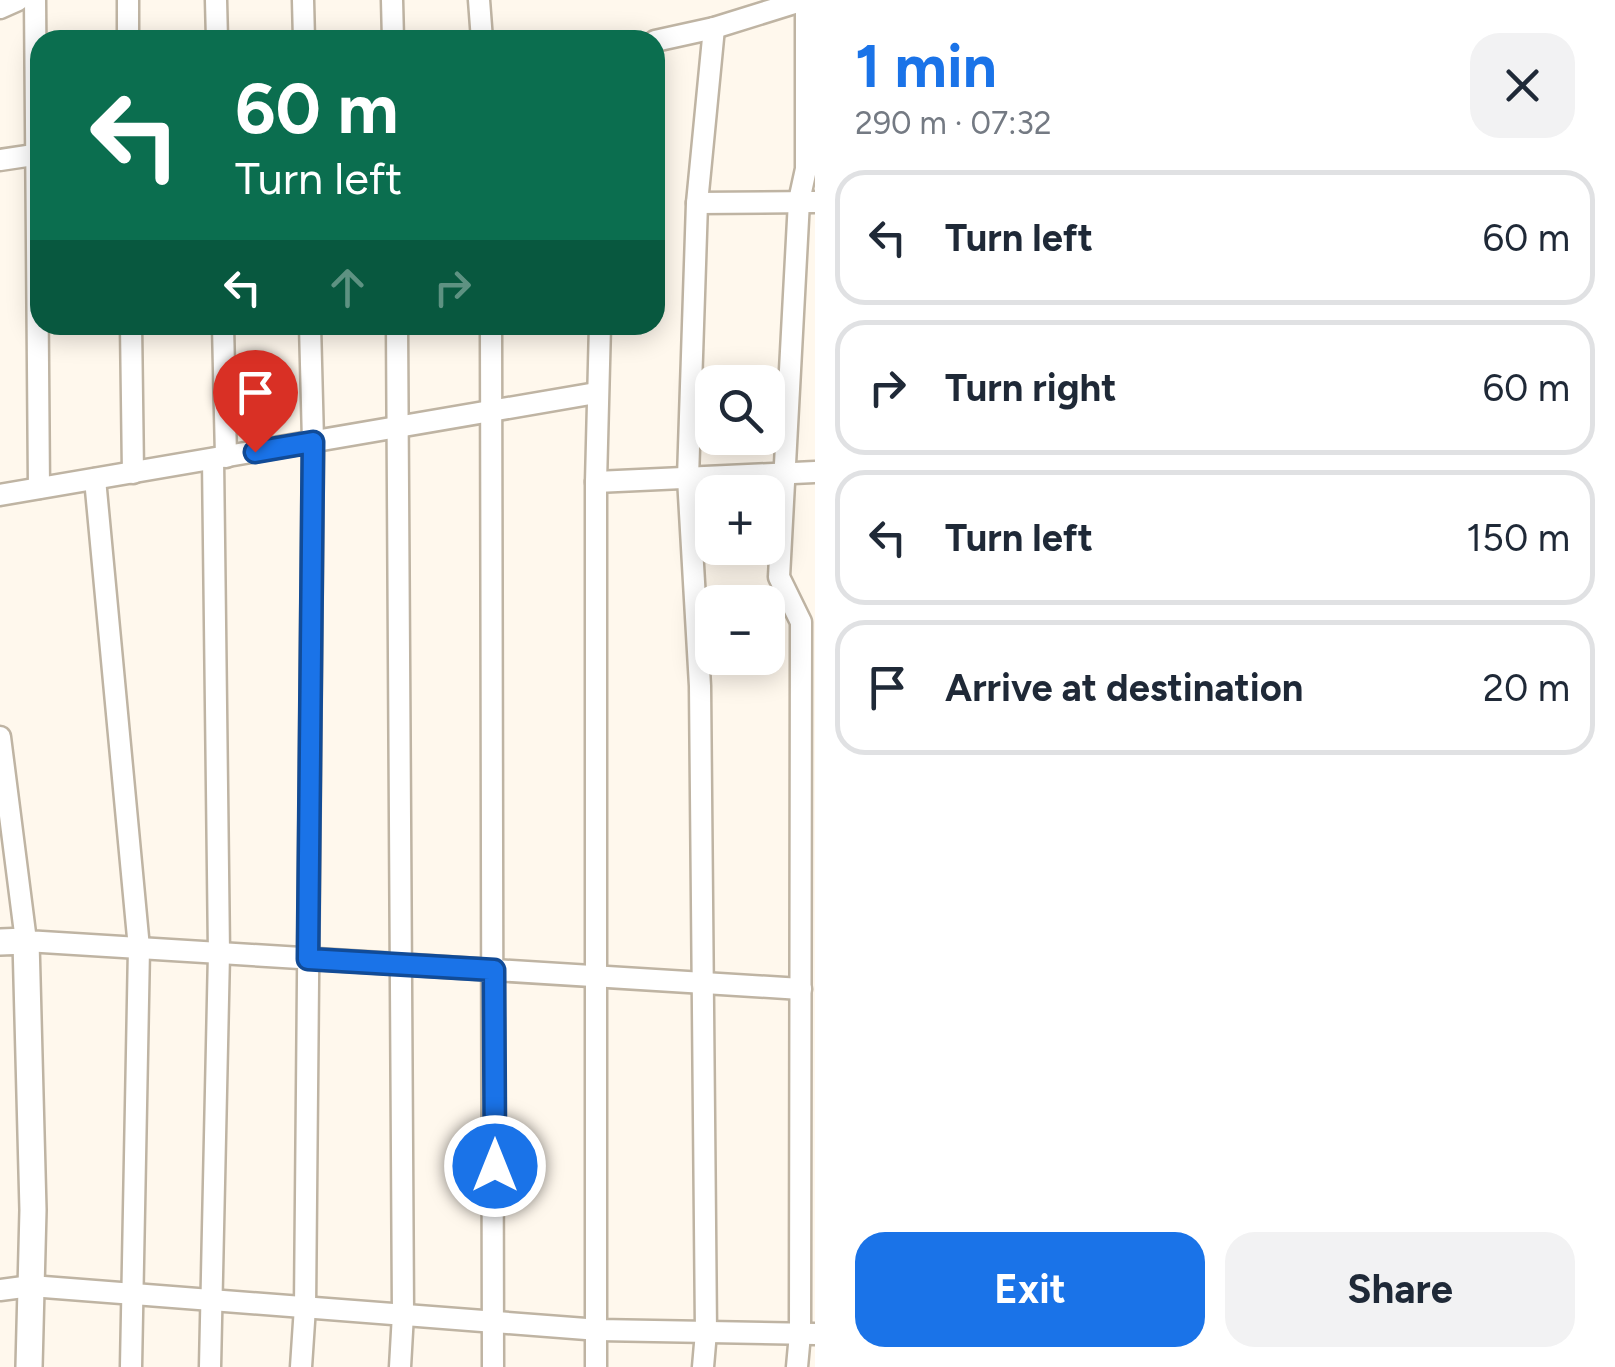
<!DOCTYPE html>
<html lang="en">
<head>
<meta charset="utf-8">
<style>
	body { margin:0; font-family:Figtree,sans-serif; background:#f2f2f3; color:#1f2937; height:100vh; display:flex; flex-direction:column; font-size:38px; white-space:nowrap }
	* { box-sizing:border-box; margin:0 }
	p { font-size:32px; color:#747a83 }
	.icon { flex:none; width:55px; height:55px; fill:none; stroke:currentColor; stroke-width:2; stroke-linecap:round; stroke-linejoin:round }
	.map { position:relative; flex:1; overflow:hidden }
	.sheet { display:flex; flex-direction:column; background:#fff; width:800px }
	.sheet>* { flex:none }
	.top-card { position:absolute; left:30px; top:30px; width:635px; height:305px; border-radius:30px; box-shadow:0 5px 25px #0003; background:#0b6e4f; color:#fff; overflow:hidden }
	.tools { position:absolute; left:695px; top:365px; display:grid; gap:20px }
	.tools a { display:grid; place-items:center; width:90px; height:90px; border-radius:20px; background:#fff; box-shadow:0 5px 25px #0003; font-size:50px }
	.pin { position:absolute; display:grid; place-items:center; width:85px; height:85px; color:#fff; margin:-102px -42px; border-radius:50% 50% 50% 0; rotate:-45deg; box-shadow:0 0 10px #0007 }
	.pin .icon { rotate:45deg }
	.me { position:absolute; width:110px; margin:-55px; rotate:0deg; stroke-linejoin:round; filter:drop-shadow(0 0 8px #0008) }
	.turn { display:flex; align-items:center; gap:35px; height:210px; padding:0 40px; font-size:45px }
	.turn .icon { width:130px; height:130px; stroke-width:2.5 }
	.turn b { display:block; font-size:70px; line-height:85px }
	.lanes { display:flex; align-items:center; height:95px; padding:0 40px; background:#0003; justify-content:center; gap:50px; direction:ltr }
	.lanes .off { opacity:.35 }
	.round { display:grid; place-items:center; flex:none; width:105px; height:105px; border-radius:30px; background:#f2f2f3 }
	.headline { display:flex; align-items:center; justify-content:space-between; height:170px; padding:0 40px }
	h1 { font-size:60px; font-weight:700; line-height:75px; color:#1a73e8 }
	.button { display:flex; gap:20px; margin-top:auto; padding:20px 40px }
	.button a { flex:1; height:115px; border-radius:30px; background:#1a73e8; color:#fff; font-size:40px; font-weight:700; line-height:115px; text-align:center }
	.button a+a { background:#f2f2f3; color:#1f2937 }
	ul { padding:0; list-style:none }
	li { display:flex; align-items:center; gap:30px; height:135px; margin:0 20px 15px; padding:0 20px; border:5px solid #e0e1e3; border-radius:30px }
	li div { flex:1 }
	li b { display:block; font-size:38px }
	li em { font-style:normal }
	main { display:flex; flex:1; min-height:0 }
	.map>svg:first-child { display:block }
	.lines { fill:none; stroke-linecap:round; stroke-linejoin:round }
	.minor-casing { stroke:#bfb4a3; stroke-width:25 }
	.tertiary-casing { stroke:#bfb4a3; stroke-width:30 }
	.minor { stroke:#fff; stroke-width:20 }
	.tertiary { stroke:#fff; stroke-width:25 }
	.route-casing { stroke:#114b97; stroke-width:25 }
	.route { stroke:#1a73e8; stroke-width:18 }
</style>
</head>
<body>
<main>
<div class="map">
<svg width="815" height="1367" viewBox="0 0 815 1367">
	<rect width="100%" height="100%" fill="#fff8ed"/>
	<g class="lines">
		<g class="minor-casing">
			<g id="minor">
				<path d="M35 0 39 488"/>
				<path d="M128 0V40"/>
				<path d="M216 0 217 40"/>
				<path d="M303 0 304 40"/>
				<path d="M392 0 393 40"/>
				<path d="M479 0 482 40"/>
				<path d="M0 8 18 0"/>
				<path d="M655 41 714 28 804 0"/>
				<path d="M0 160 40 154"/>
				<path d="M697 203 815 202"/>
				<path d="M131 325 133 473"/>
				<path d="M223 325 226 457"/>
				<path d="M397 325 403 1314 400 1367"/>
				<path d="M491 325 493 1367"/>
				<path d="M95 479 139 948 131 1367"/>
				<path d="M596 482 815 472"/>
				<path d="M0 495 596 393"/>
				<path d="M0 737 26 941 801 989"/>
				<path d="M0 1290 31 1286 599 1330 815 1334"/>
				<path d="M210 1367 219 953 213 459"/>
				<path d="M301 1367 305 1307 313 441 310 325"/>
				<path d="M596 1367V482L600 325"/>
				<path d="M703 1367 706 1332 700 686 688 478 697 203 714 28"/>
				<path d="M797 1367 800 1334 801 622 779 577 799 201 806 169V0"/>
			</g>
		</g>
		<g class="tertiary-casing">
			<path id="tertiary" d="M0 942 26 941 33 1210 29 1367"/>
		</g>
		<use href="#minor" class="minor"/>
		<use href="#tertiary" class="tertiary"/>
	</g>
	<g class="lines">
		<g class="route-casing">
			<path id="route" d="M255 452 313 442 308 959 494 970 495 1166"/>
		</g>
		<use href="#route" class="route"/>
	</g>
</svg>
<div class="tools">
<a><svg class="icon" aria-label="search" viewBox="0 0 24 24"><circle cx="10" cy="10" r="6"/><path d="M15 15l6 6"/></svg></a>
<a>+</a>
<a>−</a>
</div>
<div class="pin" style="left:255px;top:452px;background:#d93025"><svg class="icon" aria-label="arrive" viewBox="0 0 24 24"><path d="M6 21V4h12l-3 4 3 4H6"/></svg></div>
<svg class="me" style="left:495px;top:1166px" viewBox="-20 -20 40 40"><circle r="17" fill="#1a73e8" stroke="#fff" stroke-width="3"/><path d="M0-11L8 9 0 5-8 9z" fill="#fff"/></svg>
<div class="top-card">
<div class="turn"><svg class="icon" aria-label="left" viewBox="0 0 24 24"><path d="M17 20v-9H6M10 6l-5 5 5 5"/></svg><div><b>60 m</b>Turn left</div></div>
<div class="lanes"><svg class="icon" aria-label="left" viewBox="0 0 24 24"><path d="M17 20v-9H6M10 6l-5 5 5 5"/></svg><svg class="icon off" aria-label="ahead" viewBox="0 0 24 24"><path d="M12 20V5M6 11l6-6 6 6"/></svg><svg class="icon off" aria-label="right" viewBox="0 0 24 24"><path d="M7 20v-9h11M14 6l5 5-5 5"/></svg></div>
</div>
</div>
<section class="sheet">
<div class="headline"><div><h1>1 min</h1><p>290 m · 07:32</p></div><a class="round"><svg class="icon" aria-label="close" viewBox="0 0 24 24"><path d="M6 6l12 12M18 6L6 18"/></svg></a></div>
<ul>
<li><svg class="icon" aria-label="left" viewBox="0 0 24 24"><path d="M17 20v-9H6M10 6l-5 5 5 5"/></svg><div><b>Turn left</b></div><em>60 m</em></li>
<li><svg class="icon" aria-label="right" viewBox="0 0 24 24"><path d="M7 20v-9h11M14 6l5 5-5 5"/></svg><div><b>Turn right</b></div><em>60 m</em></li>
<li><svg class="icon" aria-label="left" viewBox="0 0 24 24"><path d="M17 20v-9H6M10 6l-5 5 5 5"/></svg><div><b>Turn left</b></div><em>150 m</em></li>
<li><svg class="icon" aria-label="arrive" viewBox="0 0 24 24"><path d="M6 21V4h12l-3 4 3 4H6"/></svg><div><b>Arrive at destination</b></div><em>20 m</em></li>
</ul>
<div class="button"><a>Exit</a><a>Share</a></div>
</section>
</main>
</body>
</html>
